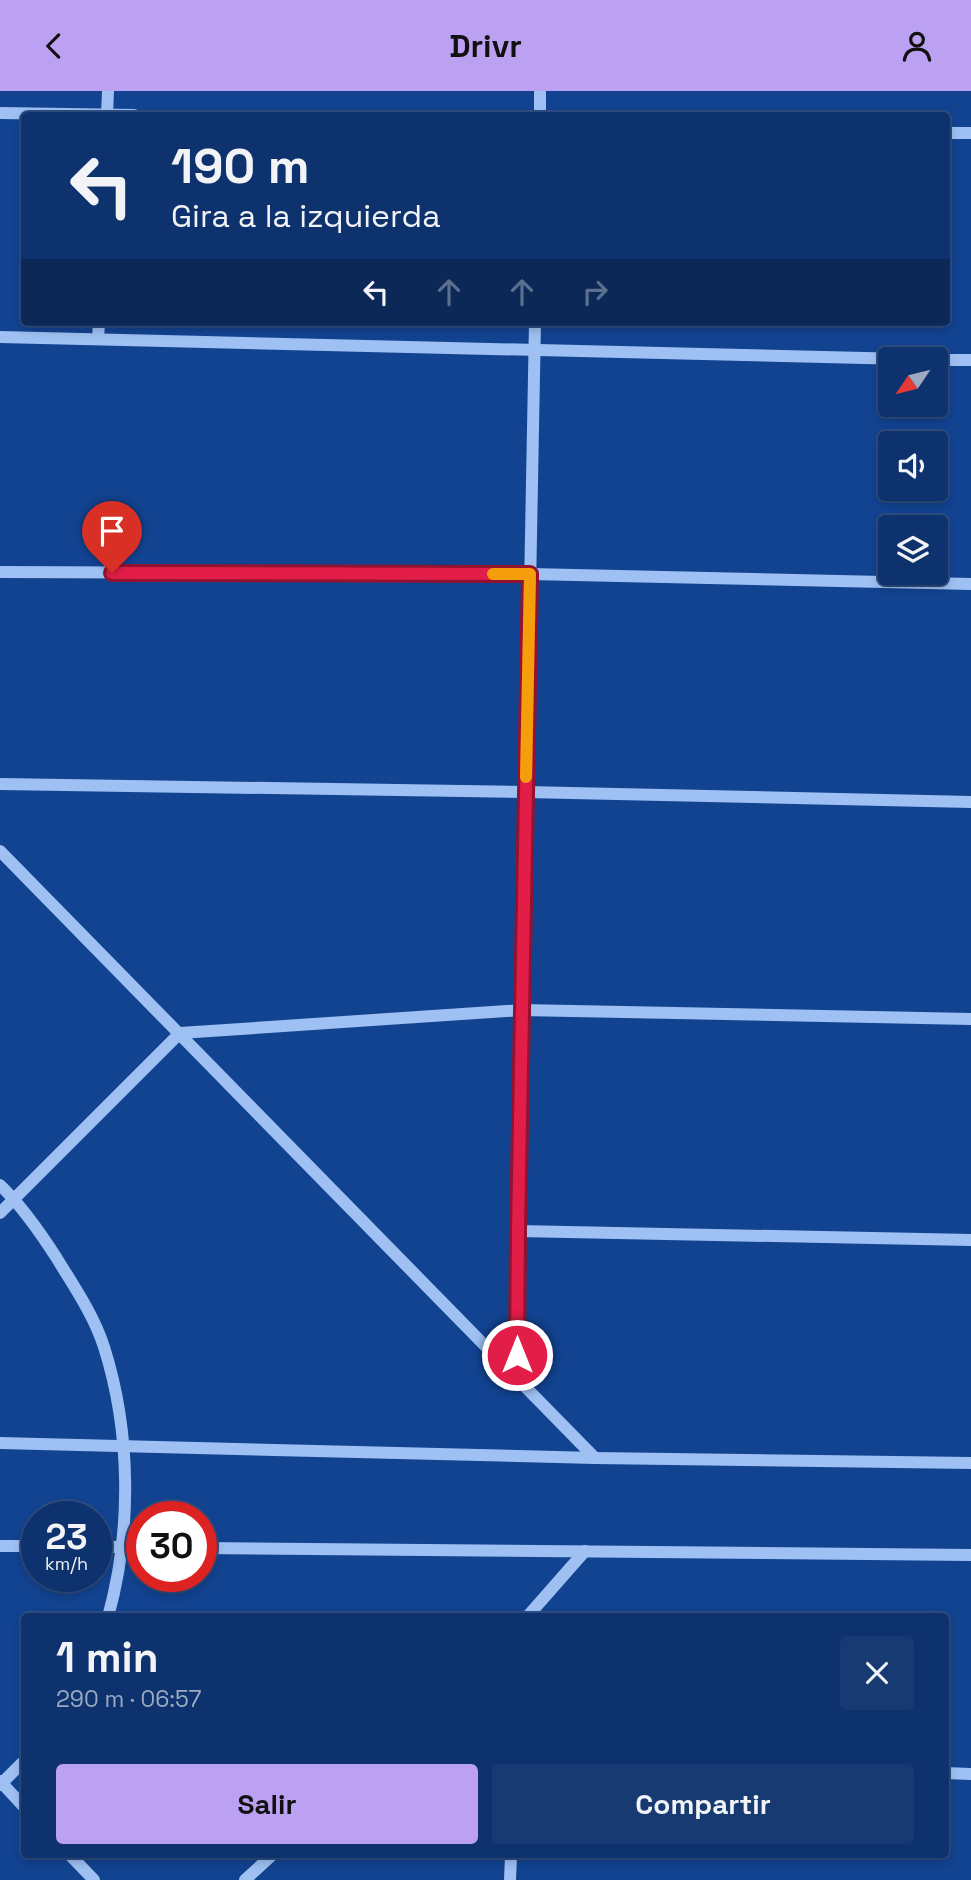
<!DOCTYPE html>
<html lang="es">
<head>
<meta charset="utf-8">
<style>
	body { margin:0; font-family:"Space Grotesk",sans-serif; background:#173a72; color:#f1f3f6; height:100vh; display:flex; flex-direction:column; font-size:26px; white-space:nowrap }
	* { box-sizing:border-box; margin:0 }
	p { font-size:23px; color:#9baac2 }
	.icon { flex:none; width:38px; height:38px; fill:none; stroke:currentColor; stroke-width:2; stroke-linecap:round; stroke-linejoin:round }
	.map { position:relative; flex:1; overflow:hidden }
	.side { position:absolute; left:21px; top:1522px; width:928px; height:245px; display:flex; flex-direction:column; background:#0e326d; border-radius:7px; box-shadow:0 4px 10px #0003,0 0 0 2px #2e4d80 }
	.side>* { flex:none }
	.banner { position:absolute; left:21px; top:21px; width:929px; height:214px; border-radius:7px; box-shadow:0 4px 10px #0003,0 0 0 2px #2e4d80; background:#0e326d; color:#f1f3f6; overflow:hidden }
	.needle { width:46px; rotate:235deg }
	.buttons { position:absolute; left:878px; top:256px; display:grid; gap:14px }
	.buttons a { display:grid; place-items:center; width:70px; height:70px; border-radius:7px; background:#0e326d; box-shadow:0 4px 10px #0003,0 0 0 2px #2e4d80; font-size:35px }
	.speed { position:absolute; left:21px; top:1410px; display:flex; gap:14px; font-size:35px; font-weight:700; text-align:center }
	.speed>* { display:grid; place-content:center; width:91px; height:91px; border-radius:50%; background:#0e326d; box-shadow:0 4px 10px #0003,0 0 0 2px #2e4d80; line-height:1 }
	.speed small { font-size:18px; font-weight:400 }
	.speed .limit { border:10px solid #d22; background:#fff; color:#111 }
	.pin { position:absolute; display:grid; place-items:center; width:60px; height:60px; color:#fff; margin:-72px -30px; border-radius:50% 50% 50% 0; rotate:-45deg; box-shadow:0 0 7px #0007 }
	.pin .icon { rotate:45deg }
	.me { position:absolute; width:77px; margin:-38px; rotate:0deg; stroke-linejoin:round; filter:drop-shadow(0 0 5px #0008) }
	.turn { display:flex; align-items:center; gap:24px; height:147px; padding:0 35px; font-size:32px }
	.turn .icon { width:91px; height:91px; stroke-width:2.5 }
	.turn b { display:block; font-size:49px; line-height:60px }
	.lanes { display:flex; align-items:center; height:66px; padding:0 35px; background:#0003; justify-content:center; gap:35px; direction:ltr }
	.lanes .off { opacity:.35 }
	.round { display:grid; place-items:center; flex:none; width:74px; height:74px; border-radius:7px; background:#173a72 }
	.overview { display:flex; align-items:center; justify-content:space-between; height:119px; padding:0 35px }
	h1 { font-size:42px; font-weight:700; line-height:52px }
	.action { display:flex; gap:14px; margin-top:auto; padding:14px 35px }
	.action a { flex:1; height:80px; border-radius:7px; background:#bca0f2; color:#111; font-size:28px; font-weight:700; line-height:80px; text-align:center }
	.action a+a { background:#173a72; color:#f1f3f6 }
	header { display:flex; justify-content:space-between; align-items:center; height:91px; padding:0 35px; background:#bca0f2; color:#111; font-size:32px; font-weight:700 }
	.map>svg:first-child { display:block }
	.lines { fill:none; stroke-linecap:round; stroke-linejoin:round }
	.minor { stroke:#9ec0f2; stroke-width:12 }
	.route-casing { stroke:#92132f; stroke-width:18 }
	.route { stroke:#e11d48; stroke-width:12 }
	.slow { stroke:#f59e0b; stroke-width:12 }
</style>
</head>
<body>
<header><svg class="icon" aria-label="back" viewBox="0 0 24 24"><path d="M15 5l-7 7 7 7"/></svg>Drivr<svg class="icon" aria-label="person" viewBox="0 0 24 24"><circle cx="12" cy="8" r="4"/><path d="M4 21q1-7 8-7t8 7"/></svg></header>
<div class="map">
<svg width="971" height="1789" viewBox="0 0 971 1789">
	<rect width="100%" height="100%" fill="#124391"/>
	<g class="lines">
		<g class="minor">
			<path d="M0 22 134 24"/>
			<path d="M107 24 108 0"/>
			<path d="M540 24V0"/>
			<path d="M947 42H971"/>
			<path d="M0 246 906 268"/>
			<path d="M98 248 99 231"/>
			<path d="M936 269H971"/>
			<path d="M0 481 530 483 971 493"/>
			<path d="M0 693 526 701 971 711"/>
			<path d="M0 760 595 1367"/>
			<path d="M0 1094C22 1115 40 1141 56 1166 73 1194 94 1224 104 1256 131 1341 132 1440 108 1526"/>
			<path d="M0 1122 180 942 522 919 971 928"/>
			<path d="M518 1140 971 1149"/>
			<path d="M517 1288 518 1140 535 231"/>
			<path d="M0 1352 595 1367 971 1372"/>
			<path d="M0 1455H37"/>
			<path d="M96 1456H142"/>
			<path d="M201 1457 971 1464"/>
			<path d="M527 1526 585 1460"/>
			<path d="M945 1682 971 1683"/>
			<path d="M0 1690 24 1716"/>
			<path d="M0 1694 24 1670"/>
			<path d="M70 1764 94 1789"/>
			<path d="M245 1789 272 1764"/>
			<path d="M510 1789 511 1764"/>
		</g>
	</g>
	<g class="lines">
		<g class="route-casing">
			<path id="route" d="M112 482 530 483 518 1140 517 1264"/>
		</g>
		<use href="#route" class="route"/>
		<path class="slow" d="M493 483H530L526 686"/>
	</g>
</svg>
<div class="buttons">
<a><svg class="needle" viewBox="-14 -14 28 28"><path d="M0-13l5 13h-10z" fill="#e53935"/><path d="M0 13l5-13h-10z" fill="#9baac2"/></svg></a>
<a><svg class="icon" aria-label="sound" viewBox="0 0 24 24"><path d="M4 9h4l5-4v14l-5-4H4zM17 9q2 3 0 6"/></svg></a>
<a><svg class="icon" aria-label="layers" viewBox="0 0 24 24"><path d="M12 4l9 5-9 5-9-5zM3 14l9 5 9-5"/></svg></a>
</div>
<div class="speed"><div>23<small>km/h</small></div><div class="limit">30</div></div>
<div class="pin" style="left:112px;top:482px;background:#d93025"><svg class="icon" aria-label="arrive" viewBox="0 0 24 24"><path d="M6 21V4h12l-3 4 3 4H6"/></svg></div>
<svg class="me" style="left:517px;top:1264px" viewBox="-20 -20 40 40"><circle r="17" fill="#e11d48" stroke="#fff" stroke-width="3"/><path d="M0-11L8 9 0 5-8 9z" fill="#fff"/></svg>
<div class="banner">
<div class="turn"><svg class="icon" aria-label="left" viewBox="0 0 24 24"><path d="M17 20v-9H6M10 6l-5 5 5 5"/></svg><div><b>190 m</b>Gira a la izquierda</div></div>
<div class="lanes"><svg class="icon" aria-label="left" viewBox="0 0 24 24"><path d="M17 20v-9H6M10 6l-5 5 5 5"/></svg><svg class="icon off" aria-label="ahead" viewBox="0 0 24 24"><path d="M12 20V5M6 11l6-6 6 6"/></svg><svg class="icon off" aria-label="ahead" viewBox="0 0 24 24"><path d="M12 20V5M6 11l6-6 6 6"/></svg><svg class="icon off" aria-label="right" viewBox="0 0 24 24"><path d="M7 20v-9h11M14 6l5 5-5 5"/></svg></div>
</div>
<section class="side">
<div class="overview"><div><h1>1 min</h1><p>290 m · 06:57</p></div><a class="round"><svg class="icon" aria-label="close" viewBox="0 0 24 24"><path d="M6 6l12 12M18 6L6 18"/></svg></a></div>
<div class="action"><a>Salir</a><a>Compartir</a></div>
</section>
</div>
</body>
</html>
